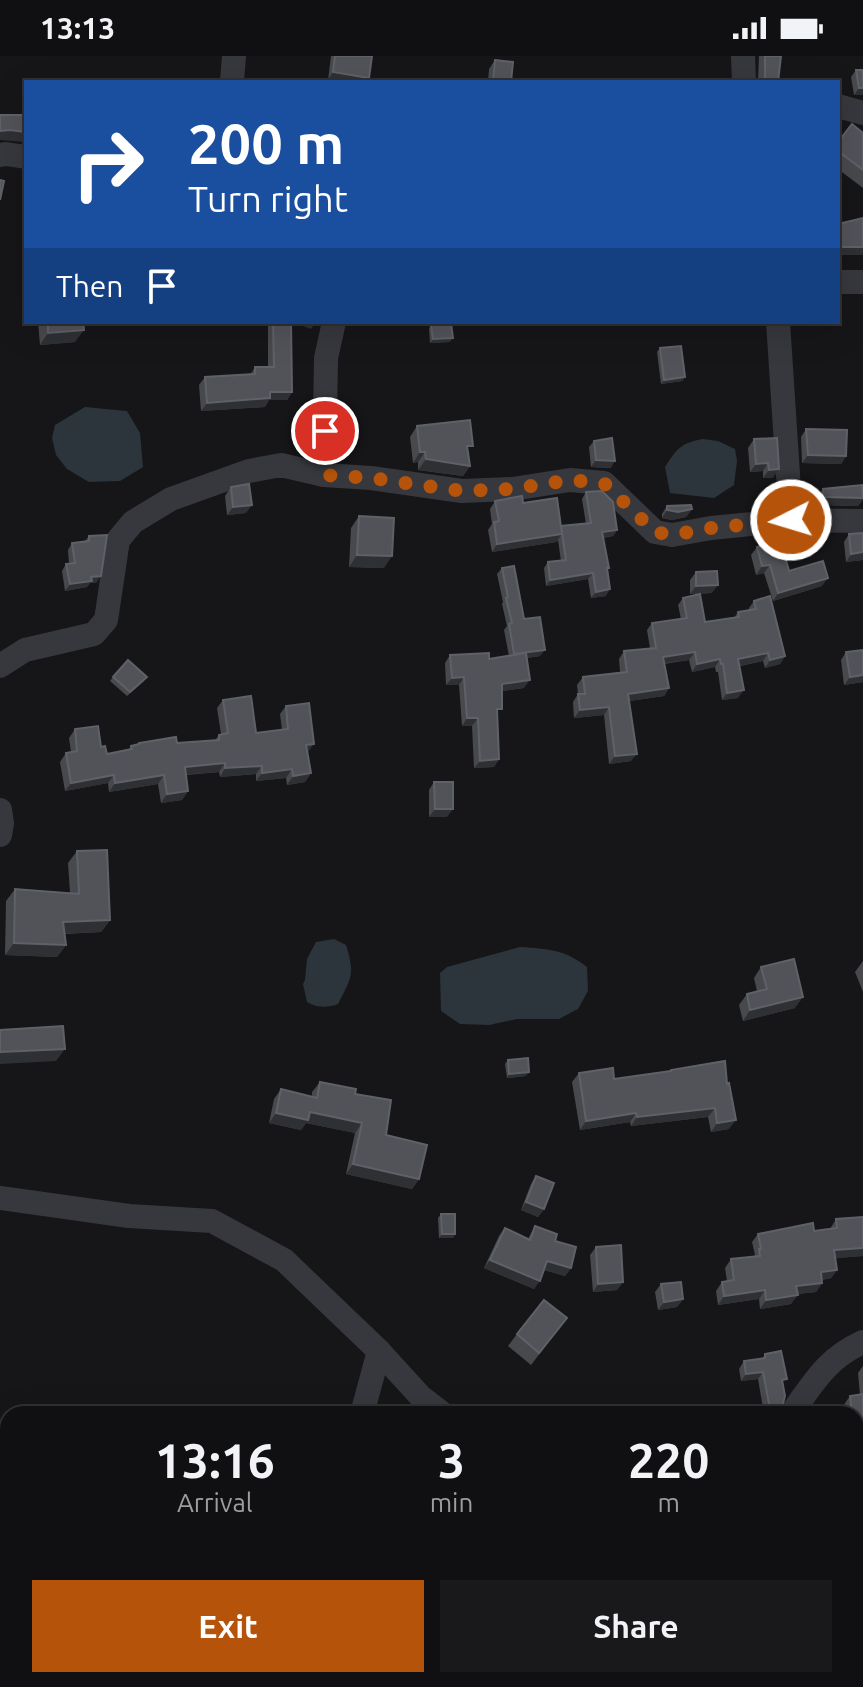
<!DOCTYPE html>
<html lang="en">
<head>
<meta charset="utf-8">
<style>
	body { margin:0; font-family:Ubuntu,sans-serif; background:#19191b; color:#f1f3f6; height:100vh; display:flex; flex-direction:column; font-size:30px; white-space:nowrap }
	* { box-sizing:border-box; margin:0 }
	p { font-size:26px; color:#9c9d9f }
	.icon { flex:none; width:44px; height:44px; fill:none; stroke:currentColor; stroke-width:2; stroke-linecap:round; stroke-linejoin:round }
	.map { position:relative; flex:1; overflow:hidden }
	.details { position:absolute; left:0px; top:1350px; width:864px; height:282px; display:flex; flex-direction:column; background:#101012; border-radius:24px 24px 0 0; box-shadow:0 8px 32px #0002,0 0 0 2px #303032 }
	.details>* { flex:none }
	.banner { position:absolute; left:24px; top:24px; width:816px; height:244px; border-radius:0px; box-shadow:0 8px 32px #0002,0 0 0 2px #303032; background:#1a4fa0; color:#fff; overflow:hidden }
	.pin { position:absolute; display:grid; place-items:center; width:68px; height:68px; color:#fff; margin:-34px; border:4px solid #fff; border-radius:50%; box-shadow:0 2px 8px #0007 }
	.me { position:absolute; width:88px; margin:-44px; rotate:265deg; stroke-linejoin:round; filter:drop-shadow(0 0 6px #0008) }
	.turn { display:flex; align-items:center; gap:28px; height:168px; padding:0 32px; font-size:36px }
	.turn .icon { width:104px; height:104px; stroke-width:2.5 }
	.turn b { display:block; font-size:56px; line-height:68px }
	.then { display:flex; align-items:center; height:76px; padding:0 32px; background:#0003; gap:16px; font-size:30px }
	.eta { display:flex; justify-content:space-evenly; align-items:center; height:136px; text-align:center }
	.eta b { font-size:48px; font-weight:700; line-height:56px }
	.action { display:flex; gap:16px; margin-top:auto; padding:16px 32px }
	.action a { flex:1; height:92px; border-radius:0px; background:#b45309; color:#fff; font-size:32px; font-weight:700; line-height:92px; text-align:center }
	.action a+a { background:#19191b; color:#f1f3f6 }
	.status { display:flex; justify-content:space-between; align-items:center; height:56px; padding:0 40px; background:#101012; direction:ltr }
	.status svg { height:22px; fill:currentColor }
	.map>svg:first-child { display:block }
	.water { fill:#2c353c }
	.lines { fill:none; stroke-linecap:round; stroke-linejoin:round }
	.minor { stroke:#37383d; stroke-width:24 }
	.wall { fill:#47494d }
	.shaded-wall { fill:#2f3033 }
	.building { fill:#525359; stroke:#5f6168; stroke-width:2 }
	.route { stroke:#b45309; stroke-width:14; stroke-dasharray:0 25.2 }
</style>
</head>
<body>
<div class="status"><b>13:13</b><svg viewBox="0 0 49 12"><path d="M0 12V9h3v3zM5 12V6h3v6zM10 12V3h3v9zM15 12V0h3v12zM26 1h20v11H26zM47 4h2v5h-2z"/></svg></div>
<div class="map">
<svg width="863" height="1631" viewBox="0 0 863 1631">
	<rect width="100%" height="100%" fill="#161618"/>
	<g class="water">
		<path d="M85 351 127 355 140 377 143 411 120 425 89 426 67 413 56 399 52 382 55 369Z"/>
		<path d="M703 383 718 385 735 393 737 405 734 429 714 442 670 437 665 411C677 392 681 387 703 383Z"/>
		<path d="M334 883 346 889C355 918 352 921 338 948 326 952 318 952 307 946L303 928 305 924 307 903 316 886Z"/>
		<path d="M520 891C548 893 564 893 587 911L588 935 578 953 559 963H517L489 969 460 968 441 955 440 917 447 911Z"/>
	</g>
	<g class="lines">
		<g class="minor">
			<path d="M743 0 744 26"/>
			<path d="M232 26 234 0"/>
			<path d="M838 50 863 57"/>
			<path d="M0 99 6 98 26 101"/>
			<path d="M838 226H863"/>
			<path d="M778 266 791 464"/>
			<path d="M324 419 326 302 334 266"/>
			<path d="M0 610 25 594 94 578 106 564 118 484 133 466 171 443 249 415 281 409 324 419 371 422 462 435 512 433 570 424 604 427 655 476 672 479 711 472 791 464 863 465"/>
			<path d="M0 754 2 767 0 779"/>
			<path d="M0 1142 129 1160 212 1165 284 1204 379 1295 362 1358"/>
			<path d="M379 1295 421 1341 443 1358"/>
			<path d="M791 1358C814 1326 826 1303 863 1286"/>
			<path d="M306 1631 307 1624"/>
		</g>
	</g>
	<g class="wall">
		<path d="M331 0H372L369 22 366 26H341L328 24Z"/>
		<path d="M759 0H781L778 26H758Z"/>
		<path d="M495 4 511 26H488L489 13Z"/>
		<path d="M856 14 863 39H854L851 21Z"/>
		<path d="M863 77V132L838 113V86Z"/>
		<path d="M38 266H83L75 286 40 289Z"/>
		<path d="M268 266H291L292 336 287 344H269L265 351 201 355 199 329 205 321 250 319 255 311H268Z"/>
		<path d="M431 269 450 286 430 287 429 273Z"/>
		<path d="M660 292 685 321 682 325 661 328 657 296Z"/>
		<path d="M417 370 468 397 470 410 463 420 418 414V406L413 407 410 381Z"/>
		<path d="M806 373 846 400 841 408 802 407 801 381Z"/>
		<path d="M777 382 773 422H763V415L750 416 748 392 754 383Z"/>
		<path d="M594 385 611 412 591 411 589 391Z"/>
		<path d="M231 431 246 457 227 459 225 440Z"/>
		<path d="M823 433 863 442V443L858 450 818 449 817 441Z"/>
		<path d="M586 436 617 474 613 480 603 482 607 514 606 540 591 542 588 523 546 530 544 512 548 506 561 505 558 484 556 486 492 496 488 474 492 468 490 453 495 445 523 447 561 471 586 468 582 443Z"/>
		<path d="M667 450 692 453 686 461 672 464 662 462V458Z"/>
		<path d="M359 460 384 512 349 511 351 472Z"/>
		<path d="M863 477V504L846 506 844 486 849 478Z"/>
		<path d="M89 480 96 527H90L87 531 65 535 62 515 66 508H69L68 494 72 487 85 485Z"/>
		<path d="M757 491 789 515 822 530 773 545 764 517 756 519 751 499Z"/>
		<path d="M502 512 540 600 527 602 524 632 502 635 497 659 499 703 494 711 474 712 472 670H462L459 629H446L445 607 450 599 489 603 509 600 504 574 507 570 502 548 503 546 497 518Z"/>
		<path d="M696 516 712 537 690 538V524Z"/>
		<path d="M683 542 705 566 734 562 738 556 749 554V552L754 545 785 600 780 608 765 612 763 605 740 610 738 642 722 644 718 616H716L715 611 692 616 689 604 664 608 669 632 664 640 629 645 631 705 609 708 604 659 574 662 573 646 578 638 577 629 583 621 620 616 619 603 624 595 650 592 647 574 652 567 681 563 678 549Z"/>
		<path d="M846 596 863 626 844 629 841 604Z"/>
		<path d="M113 621 144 625 127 640 110 625Z"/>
		<path d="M223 644 256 677 282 674 280 658 286 650 307 696 311 717 305 726 287 729 286 722 256 725V718L220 721 219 716 186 719 188 735 182 744 161 747 158 728 109 736 108 727 65 735 60 706 66 697 71 696 69 682 75 673 101 691 107 698 129 693 131 690 138 688 139 687H177L215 684 219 679 221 678 217 652Z"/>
		<path d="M434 726 447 761H429V734Z"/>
		<path d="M77 795 110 864 101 876 64 878 66 889 57 901 5 899 6 845 15 833 70 837 68 807Z"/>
		<path d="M863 905V936L855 916Z"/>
		<path d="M761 911 795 952 743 965 739 949 747 938 757 935 754 922Z"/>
		<path d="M508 1004 526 1020 507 1022 505 1008Z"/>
		<path d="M725 1005 729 1073 711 1076 708 1061 631 1070 630 1066 580 1074 572 1026 579 1017 614 1023 670 1016 671 1014Z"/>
		<path d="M320 1026 355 1038 419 1123 412 1133 346 1118 355 1077 306 1067 301 1074 269 1067 274 1043 281 1033 312 1040V1036Z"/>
		<path d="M536 1120 544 1153 538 1161 521 1154 531 1128Z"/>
		<path d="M441 1158 455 1178 453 1182H439L438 1162Z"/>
		<path d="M863 1161V1200L835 1202 837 1214 831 1222 822 1224V1227L816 1236 797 1238 791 1248 760 1253 759 1243 718 1249 716 1235 722 1226 727 1225 725 1212 731 1203 754 1200 755 1199 752 1186 758 1178 814 1175 830 1173 836 1163Z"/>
		<path d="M535 1170 555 1185 571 1212 565 1220 544 1214 534 1233 484 1212 499 1180 505 1172 528 1183Z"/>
		<path d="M596 1191 623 1226 617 1234 593 1236 590 1199Z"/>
		<path d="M661 1228 683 1243 677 1251 658 1254 655 1236Z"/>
		<path d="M567 1262 531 1309 508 1290 517 1278Z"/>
		<path d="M765 1298 783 1329 782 1351 777 1358H764L758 1323 741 1325 739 1313 744 1305 762 1303Z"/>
		<path d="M863 1310V1370L856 1371V1358H844L843 1350 850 1340 860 1339 858 1317Z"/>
	</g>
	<g class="shaded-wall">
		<path d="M333 16 369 22 366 26H341L328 24Z"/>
		<path d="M859 32H863V39H854Z"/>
		<path d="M10 74 26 76V84L25 86 0 84V75Z"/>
		<path d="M838 191H863V198L862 199H838Z"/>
		<path d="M292 266H316L311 273Z"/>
		<path d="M367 266H380L379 267 365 268Z"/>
		<path d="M84 274 75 286 40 289 48 277Z"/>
		<path d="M453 282 450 286 430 287 433 283Z"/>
		<path d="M685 321 682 325 661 328 664 324Z"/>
		<path d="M270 336H292L287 344H269L265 351 201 355 207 347Z"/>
		<path d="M420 396H425L418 406 413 407Z"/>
		<path d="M808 399 846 400 841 408 802 407Z"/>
		<path d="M426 403 470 410 463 420 418 414Z"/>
		<path d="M596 404 615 405 611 412 591 411Z"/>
		<path d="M768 407 763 415 750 416 756 408Z"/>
		<path d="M779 413 773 422H763L769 414Z"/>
		<path d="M824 441 863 442V443L858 450 818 449Z"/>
		<path d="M252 449 246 457 227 459 233 451Z"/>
		<path d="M692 453 686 461 672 464 662 462 667 454Z"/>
		<path d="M617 474 613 480 598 482 602 476Z"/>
		<path d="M562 478 556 486 492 496 497 488Z"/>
		<path d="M863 496V504L846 506 851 498Z"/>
		<path d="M357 499 392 500 384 512 349 511Z"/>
		<path d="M770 509 764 517 756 519 762 510Z"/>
		<path d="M593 517 588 523 546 530 550 524Z"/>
		<path d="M101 520 96 527H90L87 531 65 535 70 528 91 521Z"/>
		<path d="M828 522 822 530 773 545 778 537Z"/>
		<path d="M718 529 712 537 690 538 696 530Z"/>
		<path d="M610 533 606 540 591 542 596 536Z"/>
		<path d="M545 594 540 600 510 604 514 598Z"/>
		<path d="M695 596 689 604 658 608 663 601Z"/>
		<path d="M768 597 763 605 733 611 738 603Z"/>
		<path d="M785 600 780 608 765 612 770 604Z"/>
		<path d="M720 603 715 611 692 616 697 608Z"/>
		<path d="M863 619V626L844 629 850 621Z"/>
		<path d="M464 621 459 629H446L452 622Z"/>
		<path d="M530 624 524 632 497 636 502 628Z"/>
		<path d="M669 632 664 640 623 646 628 638Z"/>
		<path d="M744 634 738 642 722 644 727 637Z"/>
		<path d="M609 651 604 659 574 662 580 654Z"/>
		<path d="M467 662H478L472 670H462Z"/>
		<path d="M314 688 308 696 306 689Z"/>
		<path d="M637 698 631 705 609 708 615 700Z"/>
		<path d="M499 703 494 711 474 712 480 705Z"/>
		<path d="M225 707 219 716 179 719 185 711Z"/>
		<path d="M262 710 256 718 220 721 225 712Z"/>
		<path d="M292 713 286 722 256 725 262 717Z"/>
		<path d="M311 717 305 726 287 729 293 720Z"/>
		<path d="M114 719 108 727 65 735 71 727Z"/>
		<path d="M164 719 158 728 109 736 115 727Z"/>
		<path d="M188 735 182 744 161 747 167 738Z"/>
		<path d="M435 753H453L447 761H429Z"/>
		<path d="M110 864 101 876 55 878 63 866Z"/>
		<path d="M14 887 66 889 57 901 5 899Z"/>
		<path d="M803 941 795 952 743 965 750 954Z"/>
		<path d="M65 993 56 1005 0 1008V996Z"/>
		<path d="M529 1016 526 1020 507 1022 509 1018Z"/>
		<path d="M715 1052 708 1061 631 1070 637 1061Z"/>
		<path d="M310 1056 362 1067 355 1077 306 1067 301 1074 269 1067 276 1057Z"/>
		<path d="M636 1057 630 1066 580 1074 586 1065Z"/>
		<path d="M736 1064 729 1073 711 1076 717 1067Z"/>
		<path d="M353 1108 419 1123 412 1133 346 1118Z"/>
		<path d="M526 1146 544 1153 538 1161 521 1154Z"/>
		<path d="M442 1178H455L453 1182H439Z"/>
		<path d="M863 1192V1200L828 1203 834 1194Z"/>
		<path d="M490 1204 540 1225 534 1233 484 1212Z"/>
		<path d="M547 1205 571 1212 565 1220 541 1213Z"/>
		<path d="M837 1214 831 1222 815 1225 821 1216Z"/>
		<path d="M623 1226 617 1234 593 1236 598 1228Z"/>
		<path d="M822 1227 816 1236 790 1239 796 1230Z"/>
		<path d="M765 1234 759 1243 718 1249 724 1240Z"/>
		<path d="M798 1239 791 1248 760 1253 766 1244Z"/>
		<path d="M683 1243 677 1251 658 1254 664 1246Z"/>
		<path d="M763 1316 758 1323 741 1325 746 1318Z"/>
		<path d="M782 1351 777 1358H767L770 1353Z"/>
		<path d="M863 1361V1370L856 1371V1362Z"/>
	</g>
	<g class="building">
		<path d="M335 0H372L369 22 333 16Z"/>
		<path d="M765 0H781L778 26H761L765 22Z"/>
		<path d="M495 4 513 6 511 26H493Z"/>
		<path d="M856 14H863V32H859Z"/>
		<path d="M0 59H26V76L10 74 0 75Z"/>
		<path d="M852 68 863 77V114L838 95V86Z"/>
		<path d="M0 124 4 125 0 144Z"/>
		<path d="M863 162V191H838V168Z"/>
		<path d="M48 266H83L84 274 48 277Z"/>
		<path d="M273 266H291L292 336H270V342L207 347 205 321 255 318V311H274Z"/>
		<path d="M451 267 453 282 433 283 431 269Z"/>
		<path d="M681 290 685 321 664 324 660 292Z"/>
		<path d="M470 364 473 390H467L470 410 426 403 425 396H420L417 370Z"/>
		<path d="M806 373 847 374 846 400 808 399Z"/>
		<path d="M612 382 615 405 596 404 594 385Z"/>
		<path d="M777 382 779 413 769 414 768 407 756 408 754 383Z"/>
		<path d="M249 428 252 449 233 451 231 431Z"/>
		<path d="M862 429 863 442 824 441 823 433Z"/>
		<path d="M602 435 613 446 617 474 602 476 609 512H607L610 533 596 536 593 517 550 524 548 506 566 504 561 470 591 467 586 436Z"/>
		<path d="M522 440 523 447 557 442 562 478 497 488 494 466 499 465 495 445Z"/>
		<path d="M691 449 692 453 678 456 667 454V450Z"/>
		<path d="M359 460 394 462 392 500 357 499Z"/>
		<path d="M863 477V496L851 498 849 478Z"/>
		<path d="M107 479 101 520 91 521 92 525 70 528 66 508 75 507 72 487 89 485V480Z"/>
		<path d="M781 485 789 515 823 505 828 522 778 537 770 509 762 510 757 491Z"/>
		<path d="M514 510 524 563 540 561 545 594 514 598 509 568 512 567 506 542 508 541 502 512Z"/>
		<path d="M717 515 718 529 696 530V516Z"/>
		<path d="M700 538 705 566 739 561 738 556 756 553 754 545 770 540 785 600 770 604 768 597 738 603 744 634 727 637 723 608H721L720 603 697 608 695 596 663 601 669 632 628 638 637 698 615 700 609 651 580 654 578 638H585L583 621 627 616 624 595 656 592 652 567 687 562 683 542Z"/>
		<path d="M863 594V619L850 621 846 596Z"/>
		<path d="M489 597V603L526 597 530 624 502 628V653H497L499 703 480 705 478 662H467L464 621 452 622 450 599Z"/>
		<path d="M128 604 147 621 130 636 113 621Z"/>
		<path d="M251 640 256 677 288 673 286 650 309 647 314 688 306 689 311 717 293 720 292 713 262 717V710L225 712V707L185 711 188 735 167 738 164 719 115 727 114 719 71 727 66 697 77 695 75 673 98 670 101 691 105 690 107 698 132 693 131 690 139 688V687L176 681 177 687 219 684V679L228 677 223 644Z"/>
		<path d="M434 726H453V753H435Z"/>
		<path d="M107 794 110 864 63 866 66 889 14 887 15 833 79 838 77 795Z"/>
		<path d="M794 903 803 941 750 954 747 938 767 933 761 911Z"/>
		<path d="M63 970 65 993 0 996V974Z"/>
		<path d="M528 1002 529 1016 509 1018 508 1004Z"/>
		<path d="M725 1005 727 1028 729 1027 736 1064 717 1067 715 1052 637 1061 636 1057 586 1065 579 1017 613 1012 614 1023 671 1015V1014Z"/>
		<path d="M320 1026 356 1033 355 1038 391 1044 386 1079 427 1089 419 1123 353 1108 362 1067 310 1056 308 1064 276 1057 281 1033 317 1042Z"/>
		<path d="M536 1120 554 1127 544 1153 526 1146Z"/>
		<path d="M441 1158H455V1178H442Z"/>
		<path d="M863 1161V1192L834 1194 837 1214 821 1216 822 1227 796 1230 798 1239 766 1244 765 1234 724 1240 722 1226 734 1224 731 1203 760 1200 759 1193H761L758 1178 813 1167 814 1175 837 1172 836 1163Z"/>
		<path d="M535 1170 557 1178 555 1185 576 1191 571 1212 547 1205 540 1225 490 1204 505 1172 530 1184Z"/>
		<path d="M621 1189 623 1226 598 1228 596 1191Z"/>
		<path d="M681 1226 683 1243 664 1246 661 1228Z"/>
		<path d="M544 1244 567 1262 539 1297 517 1278Z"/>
		<path d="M781 1295 787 1323 782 1324 785 1340 782 1351 770 1353 763 1316 746 1318 744 1305 765 1302V1298Z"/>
		<path d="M863 1338V1361L856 1362V1358H852L850 1340Z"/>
	</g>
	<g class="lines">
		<path class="route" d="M325 375 324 419 371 422 462 435 512 433 570 424 604 427 655 476 672 479 711 472 791 464"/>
	</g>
</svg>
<div class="pin" style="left:325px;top:375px;background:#d93025"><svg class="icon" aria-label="arrive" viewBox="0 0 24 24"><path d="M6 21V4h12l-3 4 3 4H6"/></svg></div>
<svg class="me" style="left:791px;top:464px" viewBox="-20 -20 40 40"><circle r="17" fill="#b45309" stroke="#fff" stroke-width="3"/><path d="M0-11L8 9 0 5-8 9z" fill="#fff"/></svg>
<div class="banner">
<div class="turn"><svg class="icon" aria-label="right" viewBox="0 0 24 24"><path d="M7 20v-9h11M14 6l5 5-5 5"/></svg><div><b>200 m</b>Turn right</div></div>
<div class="then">Then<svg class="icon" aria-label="arrive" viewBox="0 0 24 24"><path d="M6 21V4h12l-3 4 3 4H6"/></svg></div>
</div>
<section class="details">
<div class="eta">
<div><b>13:16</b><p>Arrival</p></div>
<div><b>3</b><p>min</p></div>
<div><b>220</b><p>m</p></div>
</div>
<div class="action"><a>Exit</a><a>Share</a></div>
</section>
</div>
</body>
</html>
